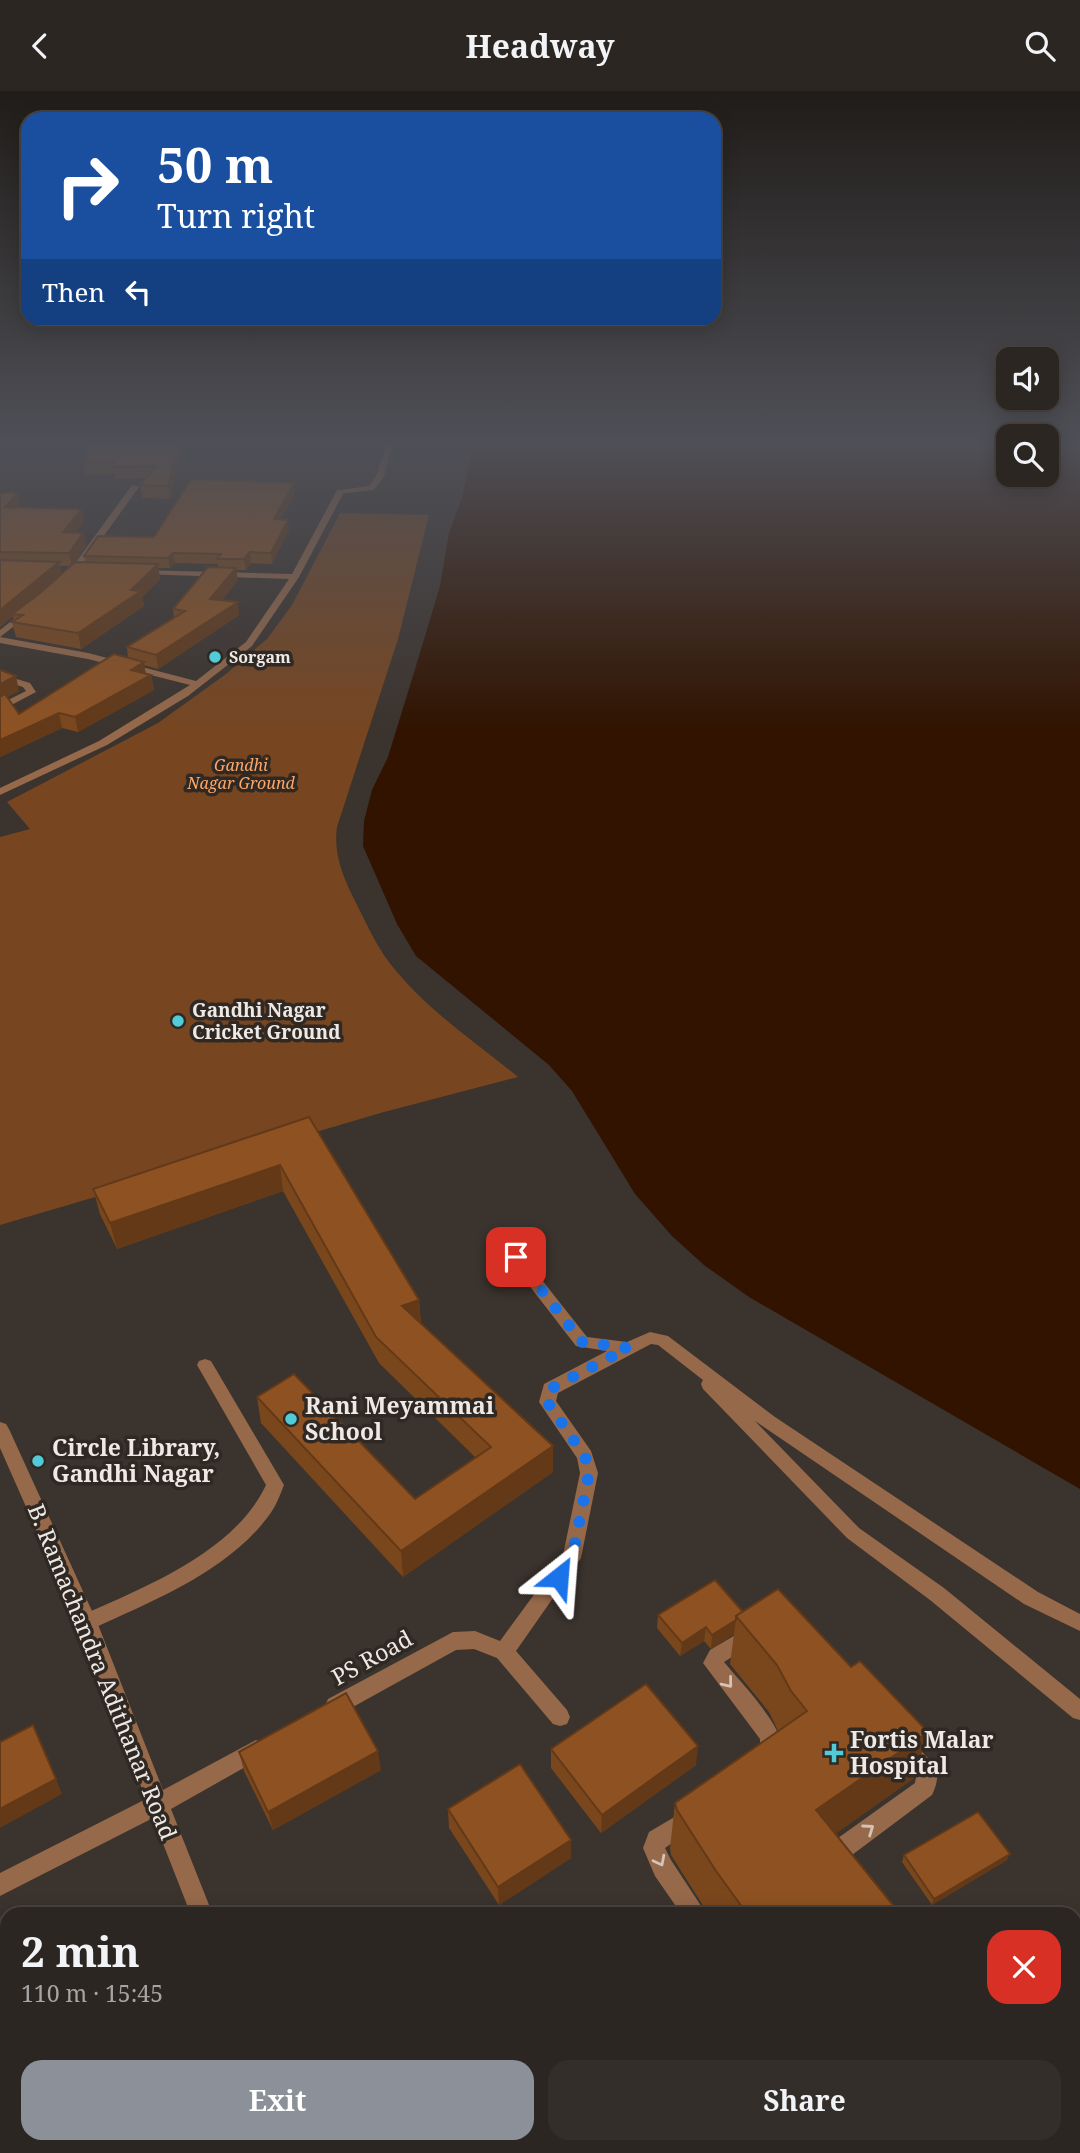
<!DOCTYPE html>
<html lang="en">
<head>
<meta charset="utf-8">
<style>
	body { margin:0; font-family:"Noto Serif",serif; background:#342e2a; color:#f1f3f6; height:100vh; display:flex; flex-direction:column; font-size:26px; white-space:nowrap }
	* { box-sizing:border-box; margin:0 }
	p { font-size:23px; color:#a6a5a5 }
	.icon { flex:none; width:38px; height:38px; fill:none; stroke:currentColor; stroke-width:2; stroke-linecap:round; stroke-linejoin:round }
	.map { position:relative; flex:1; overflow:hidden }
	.details { position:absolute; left:0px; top:1816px; width:1082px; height:247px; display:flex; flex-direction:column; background:#2c2622; border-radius:21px 21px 0 0; box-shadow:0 4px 18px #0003,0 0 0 2px #484340 }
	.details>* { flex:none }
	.top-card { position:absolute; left:21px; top:21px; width:700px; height:214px; border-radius:21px; box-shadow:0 4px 18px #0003,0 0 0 2px #484340; background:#1a4fa0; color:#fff; overflow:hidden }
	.buttons { position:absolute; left:996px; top:256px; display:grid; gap:14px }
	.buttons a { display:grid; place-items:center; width:63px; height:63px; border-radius:14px; background:#2c2622; box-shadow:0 4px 18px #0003,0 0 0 2px #484340; font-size:35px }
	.pin { position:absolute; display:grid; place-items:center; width:60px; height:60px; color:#fff; margin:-30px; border-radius:14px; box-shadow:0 4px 10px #0006 }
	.me { position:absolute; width:77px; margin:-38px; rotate:28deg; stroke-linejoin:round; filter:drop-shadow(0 0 5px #0008) }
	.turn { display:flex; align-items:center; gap:24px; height:147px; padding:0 21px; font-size:32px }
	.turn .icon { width:91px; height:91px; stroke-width:2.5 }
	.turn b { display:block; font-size:49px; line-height:60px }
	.then { display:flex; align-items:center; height:66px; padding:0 21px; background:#0003; gap:14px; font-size:26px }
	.round { display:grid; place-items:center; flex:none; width:74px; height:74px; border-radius:21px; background:#342e2a }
	.overview { display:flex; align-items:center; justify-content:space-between; height:119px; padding:0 21px }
	h1 { font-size:42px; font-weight:700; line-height:52px }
	.action { display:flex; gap:14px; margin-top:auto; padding:14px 21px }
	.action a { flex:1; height:80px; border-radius:21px; background:#8c9099; color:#fff; font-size:28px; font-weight:700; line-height:80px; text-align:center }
	.action a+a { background:#342e2a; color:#f1f3f6 }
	header { display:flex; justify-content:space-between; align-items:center; height:91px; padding:0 21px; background:#2c2622; font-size:32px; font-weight:700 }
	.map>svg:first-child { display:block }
	.green { fill:#774621 }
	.water { fill:#311300 }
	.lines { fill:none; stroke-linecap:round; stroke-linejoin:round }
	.lane { fill:#96694a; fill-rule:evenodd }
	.street { fill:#96694a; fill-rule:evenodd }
	.primary { fill:#f69b57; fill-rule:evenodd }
	.wall { fill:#7a471d; fill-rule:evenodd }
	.shaded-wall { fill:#633918 }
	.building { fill:#8e5222; stroke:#633918; stroke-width:2 }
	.oneway { stroke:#d4c3b6 }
	.route { stroke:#1a73e8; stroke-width:12; stroke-dasharray:0 21.6 }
	.poi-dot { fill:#52cbd9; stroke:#302923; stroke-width:2.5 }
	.labels { text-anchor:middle; stroke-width:7; stroke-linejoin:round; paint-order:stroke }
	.far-poi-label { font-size:16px; font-weight:bold; fill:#eee9e5; stroke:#302923; text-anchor:start }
	.far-park-label { font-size:16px; font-style:italic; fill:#ffa767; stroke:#302923 }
	.poi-label { font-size:19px; font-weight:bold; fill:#eee9e5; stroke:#302923; text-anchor:start }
	.near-poi-label { font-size:23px; font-weight:bold; fill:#eee9e5; stroke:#302923; text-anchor:start }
	.near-street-label { font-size:23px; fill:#eee9e5; stroke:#302923 }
</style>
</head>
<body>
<header><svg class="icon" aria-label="back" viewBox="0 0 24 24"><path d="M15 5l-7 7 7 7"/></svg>Headway<svg class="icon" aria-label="search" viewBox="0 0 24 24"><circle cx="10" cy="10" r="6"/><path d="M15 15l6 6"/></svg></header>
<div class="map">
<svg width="1080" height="2062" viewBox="0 0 1080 2062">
	<rect width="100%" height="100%" fill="#3b332d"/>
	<path class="green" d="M340 422 429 424 398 548 337 736C333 764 344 788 356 812 368 836 379 861 397 881 431 922 477 952 518 986L384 1021 0 1134V746L30 738 7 711 158 632 226 583 267 548 292 514Z"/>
	<path class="water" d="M463 351H1008V383H1046L1047 351H1080V1398L749 1206 704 1174 672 1145 635 1103 572 1000 549 974 416 865 397 833 363 755 364 730 372 699 388 666 416 575 440 495 449 442 462 407 470 367Z"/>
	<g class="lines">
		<g class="lane">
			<path d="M387 351H393L384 385 374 399 337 403V399H340L369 395 376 385Z"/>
			<path d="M205 1268 211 1270 284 1394C280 1404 276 1415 270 1423 229 1480 155 1509 94 1537L87 1539 80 1537 77 1531 80 1525C143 1497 235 1461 266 1394L197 1274 199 1270Z"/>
			<path d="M747 1537 754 1540 757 1546 754 1552 724 1571C740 1590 773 1625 780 1647 782 1655 780 1662 777 1669L770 1672 763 1669 760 1662V1648L703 1572 710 1559Z"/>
			<path d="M906 1650C916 1654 935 1671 937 1682 938 1689 935 1698 932 1704L840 1773 832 1776 824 1773 821 1765 824 1757 915 1692 916 1686 899 1667 896 1660 899 1653Z"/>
			<path d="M688 1718 696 1721 699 1728 696 1735 665 1757 671 1769 707 1824H682L655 1785 643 1757 649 1741Z"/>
			<path d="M675 2056H701L703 2062H677Z"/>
			<path d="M850 2056H876L878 2062H852Z"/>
		</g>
		<g class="street">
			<path d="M132 394 139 396 74 486H68V482Z"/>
			<path d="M340 399 344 401 299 486 252 555 188 605 107 654 0 704V697L99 650 190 594 88 568 0 552V546L88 562 196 590 246 551 289 488 141 483H138V479L292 483 336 401Z"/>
			<path d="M24 520 31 522 0 546V539Z"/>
			<path d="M0 583 30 592 36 601 0 620V613L26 600 23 596 0 589Z"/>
			<path d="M499 1140 504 1141 587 1246 627 1251 650 1241 668 1245 775 1326 1038 1501 1080 1523V1540L1024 1513 755 1330 859 1437 944 1497 1080 1608V1629L1073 1627 930 1509 847 1447 703 1298 701 1293 703 1289 658 1254 651 1253 558 1302 556 1310 591 1360 598 1382 581 1467 516 1560 567 1619 570 1626 567 1633 560 1635 553 1633 497 1567 474 1558 456 1559 342 1622 335 1624 328 1622 325 1615 328 1608 453 1541 475 1540 500 1550 563 1464 580 1382 577 1367 539 1311 544 1293 607 1260 576 1255 494 1149 491 1145 494 1141Z"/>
			<path d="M0 1331 6 1333 9 1338 97 1531 163 1699 256 1649 263 1652 266 1659 263 1666 171 1718 213 1824H191L153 1727 0 1805V1782L146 1708 77 1531 0 1357Z"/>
			<path d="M284 2056H309L311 2062H286Z"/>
		</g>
		<g class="primary">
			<path d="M1080 1907V1939L1074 1941V1910Z"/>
			<path d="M1080 2018V2051L1074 2053V2020Z"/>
			<path d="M902 2056H937L935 2062H900Z"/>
			<path d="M1033 2056H1068L1066 2062H1031Z"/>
		</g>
	</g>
	<g class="wall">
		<path d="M184 351 170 408 142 407 140 394 146 387 115 388V383L85 384 83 372Z"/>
		<path d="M190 351H228L227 352 190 353Z"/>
		<path d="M0 402 20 415 19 416 84 431 75 442H83L86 455 74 472 85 471 84 465 154 446 295 402 281 428 289 439 272 473 251 472 246 479H236L238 489 222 509 239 524 158 578 144 574 146 583 151 584 154 599 78 641 62 637 0 666V579L19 600 7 606 19 623 128 567 127 556 174 526 173 518 218 476V473L175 472 170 477H158L160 488 142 506 144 515 81 558 16 546 12 531 14 530 13 525 0 536ZM60 475H70L61 483Z"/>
		<path d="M309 1026 419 1209 421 1233 553 1355V1381L403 1486 261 1332 257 1306 415 1408 476 1367 379 1272 283 1100 117 1158 100 1123 93 1098Z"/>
		<path d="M743 1521 914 1687 835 1743 901 1824H709L671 1764 670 1757 675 1712 778 1640 769 1621 730 1573 734 1543 711 1558 704 1550 680 1565 657 1537 658 1524Z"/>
		<path d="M551 1658 696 1674 601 1742 551 1677Z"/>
		<path d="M239 1661 381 1679 273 1739 244 1680Z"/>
		<path d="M448 1718 571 1749V1767L499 1814 449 1737Z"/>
		<path d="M904 1764 1007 1769 932 1814 902 1771Z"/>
	</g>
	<g class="shaded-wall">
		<path d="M179 351H184L170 408 168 395Z"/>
		<path d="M294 392 295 402 275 439 274 428Z"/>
		<path d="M18 402 20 415 8 429 5 416Z"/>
		<path d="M82 418 84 431 65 455 63 441Z"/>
		<path d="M288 429 289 439 272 473 271 462Z"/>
		<path d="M83 442 86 455 72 475 69 462Z"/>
		<path d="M250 461 251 472 246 479 244 468Z"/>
		<path d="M173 462 175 472 170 477 168 467Z"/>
		<path d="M59 471 61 484 15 523H12L13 525 0 536V519Z"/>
		<path d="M158 473 160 488 142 506 144 515 81 558 78 542 131 499Z"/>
		<path d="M236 477 238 489 212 521 210 508Z"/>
		<path d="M238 511 239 524 158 578 156 564Z"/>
		<path d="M144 571 146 586 151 584 154 599 78 641 75 626 131 579Z"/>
		<path d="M16 585 19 600 0 610V593Z"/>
		<path d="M59 622 62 637 0 666V649Z"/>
		<path d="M280 1074 283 1100 117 1158 110 1132Z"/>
		<path d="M419 1209 421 1235 402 1215Z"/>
		<path d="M553 1355V1381L403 1486 401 1460Z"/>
		<path d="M736 1529 734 1543 711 1558 712 1544Z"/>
		<path d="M706 1536 704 1550 680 1565 682 1552Z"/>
		<path d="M928 1641 914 1687 806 1764 816 1719Z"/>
		<path d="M698 1655 696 1674 601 1742 602 1724Z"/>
		<path d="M378 1660 381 1679 273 1739 268 1721Z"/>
		<path d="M56 1688 62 1703 0 1737V1718Z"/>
		<path d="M571 1749V1767L499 1814 498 1796Z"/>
		<path d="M1010 1763 1007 1769 932 1814 934 1808Z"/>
	</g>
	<g class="building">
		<path d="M92 351H179L168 395 140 394 156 375 113 376 115 371 83 372Z"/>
		<path d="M191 388 294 392 274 428 288 429 271 462 250 461 244 468H217L221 463 173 462 168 467 84 465 98 445 154 446Z"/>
		<path d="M0 402H18L5 416 82 418 63 441 83 442 69 462 0 461Z"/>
		<path d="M0 469 59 471 0 519Z"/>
		<path d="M75 471 158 473 131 499 141 500 78 542 12 531 23 524 12 523 39 503Z"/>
		<path d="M208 476 236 477 210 508 238 511 156 564 127 556 185 520 173 518Z"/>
		<path d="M114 563 144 571 131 579 151 584 75 626 59 622 0 649V606L5 603 19 623Z"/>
		<path d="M0 579 16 585 0 593Z"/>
		<path d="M309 1026 419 1209 402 1215 553 1355 401 1460 257 1306 294 1283 415 1408 491 1356 376 1246 280 1074 110 1132 93 1098Z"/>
		<path d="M715 1489 743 1521 736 1525V1529L712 1544 706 1536 682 1552 658 1524Z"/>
		<path d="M778 1498 851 1576 860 1570 928 1641 816 1719 901 1824H748L716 1780 677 1719 675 1712 807 1620 791 1600 777 1574 736 1525Z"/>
		<path d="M646 1593 698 1655 602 1724 551 1658Z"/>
		<path d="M346 1602 378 1660 268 1721 239 1661Z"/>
		<path d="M33 1634 56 1688 0 1718V1651Z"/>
		<path d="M520 1673 571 1749 498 1796 448 1718Z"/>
		<path d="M978 1721 1010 1763 934 1808 904 1764Z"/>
	</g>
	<defs><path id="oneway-chevron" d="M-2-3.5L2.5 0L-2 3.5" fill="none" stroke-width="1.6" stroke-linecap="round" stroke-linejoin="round" transform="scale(1.75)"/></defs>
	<g class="oneway">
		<use href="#oneway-chevron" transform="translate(728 1592) rotate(51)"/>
		<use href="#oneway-chevron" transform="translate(869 1738) rotate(-35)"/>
		<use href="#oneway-chevron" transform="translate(660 1770) rotate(63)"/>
	</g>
	<linearGradient id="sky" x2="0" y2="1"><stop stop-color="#201c19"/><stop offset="0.55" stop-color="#4f5057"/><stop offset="1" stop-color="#4f5057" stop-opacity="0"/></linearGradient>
	<rect width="1080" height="639" fill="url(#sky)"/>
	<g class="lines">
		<path class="route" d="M516 1166 582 1251 628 1257 550 1298 547 1311 585 1365 589 1382 572 1467 559 1486"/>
	</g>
	<g class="poi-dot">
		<circle cx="215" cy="566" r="7"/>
		<circle cx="178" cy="930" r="7"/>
		<circle cx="291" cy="1328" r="7"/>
		<circle cx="38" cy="1370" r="7"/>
		<path d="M830.5 1651.5h7v7h7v7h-7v7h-7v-7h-7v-7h7z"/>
	</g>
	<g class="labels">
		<g class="far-poi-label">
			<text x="229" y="572">Sorgam</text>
		</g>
		<g class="far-park-label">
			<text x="241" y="680">Gandhi<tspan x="241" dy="18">Nagar Ground</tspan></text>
		</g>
		<g class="poi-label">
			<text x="192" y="926">Gandhi Nagar<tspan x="192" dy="22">Cricket Ground</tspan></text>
		</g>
		<g class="near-poi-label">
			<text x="305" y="1323">Rani Meyammai<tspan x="305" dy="26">School</tspan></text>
			<text x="52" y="1365">Circle Library,<tspan x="52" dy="26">Gandhi Nagar</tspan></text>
			<text x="850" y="1657">Fortis Malar<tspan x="850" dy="26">Hospital</tspan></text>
		</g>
		<g class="near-street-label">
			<text transform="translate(372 1567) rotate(-29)" y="8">PS Road</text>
			<text transform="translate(102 1581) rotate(68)" y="8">B. Ramachandra Adithanar Road</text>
		</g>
	</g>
</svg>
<div class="buttons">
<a><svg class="icon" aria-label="sound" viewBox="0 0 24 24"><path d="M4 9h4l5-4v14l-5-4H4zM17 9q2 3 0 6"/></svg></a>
<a><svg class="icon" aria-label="search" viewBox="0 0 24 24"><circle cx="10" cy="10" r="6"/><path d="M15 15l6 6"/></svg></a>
</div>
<div class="pin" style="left:516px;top:1166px;background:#d93025"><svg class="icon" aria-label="arrive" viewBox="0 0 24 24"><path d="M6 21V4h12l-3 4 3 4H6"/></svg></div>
<svg class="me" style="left:559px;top:1486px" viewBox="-20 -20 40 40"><path d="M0-17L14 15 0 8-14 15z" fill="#1a73e8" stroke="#fff" stroke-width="4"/></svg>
<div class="top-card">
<div class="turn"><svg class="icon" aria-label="right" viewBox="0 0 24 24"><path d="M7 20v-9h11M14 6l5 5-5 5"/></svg><div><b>50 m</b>Turn right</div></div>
<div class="then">Then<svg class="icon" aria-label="left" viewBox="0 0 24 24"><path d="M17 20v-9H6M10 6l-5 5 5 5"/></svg></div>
</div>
<section class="details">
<div class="overview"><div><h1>2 min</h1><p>110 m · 15:45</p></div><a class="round" style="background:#d93025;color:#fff"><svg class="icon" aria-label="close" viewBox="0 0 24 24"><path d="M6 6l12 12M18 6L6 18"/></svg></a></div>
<div class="action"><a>Exit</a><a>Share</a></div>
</section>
</div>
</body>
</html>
